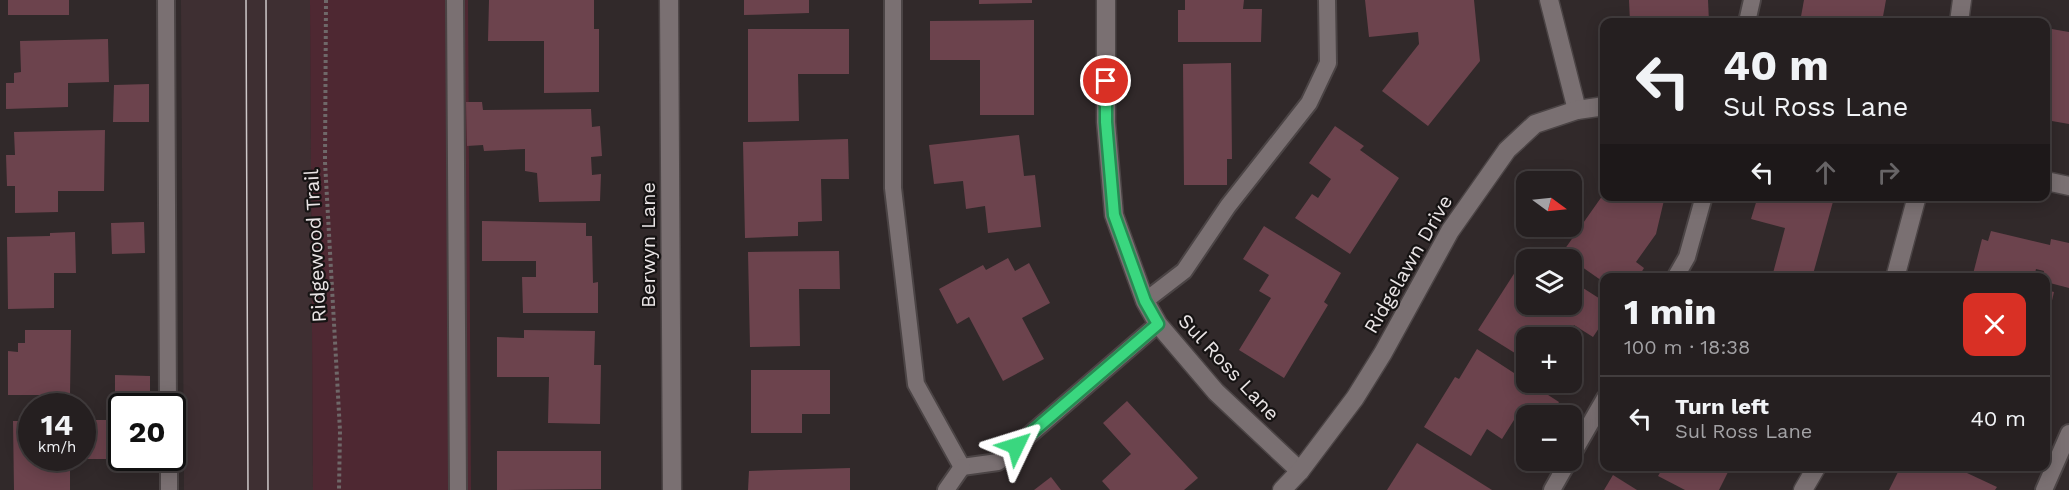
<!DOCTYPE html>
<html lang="en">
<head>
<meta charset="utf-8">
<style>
	body { margin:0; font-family:"Work Sans",sans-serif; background:#312c2d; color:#f1f3f6; height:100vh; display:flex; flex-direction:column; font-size:22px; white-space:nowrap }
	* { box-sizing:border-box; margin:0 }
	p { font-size:20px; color:#a3a2a5 }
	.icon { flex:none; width:33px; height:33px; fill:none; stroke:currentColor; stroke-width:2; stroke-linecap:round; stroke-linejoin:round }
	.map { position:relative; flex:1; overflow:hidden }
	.drawer { position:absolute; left:1600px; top:273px; width:450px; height:198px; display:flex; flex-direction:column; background:#251f20; border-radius:12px; box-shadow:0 3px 15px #0003,0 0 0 2px #423d3e }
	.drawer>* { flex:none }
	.hud { position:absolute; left:1600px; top:18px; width:450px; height:183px; border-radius:12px; box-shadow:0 3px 15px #0003,0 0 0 2px #423d3e; background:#251f20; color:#f1f3f6; overflow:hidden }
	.needle { width:39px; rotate:105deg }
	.tools { position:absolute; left:1516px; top:171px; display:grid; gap:12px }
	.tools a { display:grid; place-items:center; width:66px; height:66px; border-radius:12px; background:#251f20; box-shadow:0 3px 15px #0003,0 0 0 2px #423d3e; font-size:30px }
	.speed { position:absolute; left:18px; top:393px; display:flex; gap:12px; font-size:30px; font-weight:700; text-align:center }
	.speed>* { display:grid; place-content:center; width:78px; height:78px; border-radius:50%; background:#251f20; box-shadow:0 3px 15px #0003,0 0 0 2px #423d3e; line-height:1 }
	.speed small { font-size:15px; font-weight:400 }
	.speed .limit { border:3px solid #111; border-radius:9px; background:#fff; color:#111 }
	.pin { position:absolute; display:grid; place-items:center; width:51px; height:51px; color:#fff; margin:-26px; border:3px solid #fff; border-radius:50%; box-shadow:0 2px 6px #0007 }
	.me { position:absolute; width:66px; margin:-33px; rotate:49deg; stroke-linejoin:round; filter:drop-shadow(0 0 4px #0008) }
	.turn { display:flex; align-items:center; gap:21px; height:126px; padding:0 24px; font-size:27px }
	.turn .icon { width:78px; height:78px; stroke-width:2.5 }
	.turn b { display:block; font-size:42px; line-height:51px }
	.lanes { display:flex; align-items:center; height:57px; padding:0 24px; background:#0003; justify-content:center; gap:30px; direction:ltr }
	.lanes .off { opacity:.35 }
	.round { display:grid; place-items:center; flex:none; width:63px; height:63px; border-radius:12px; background:#312c2d }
	.head { display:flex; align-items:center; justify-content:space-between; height:102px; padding:0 24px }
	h1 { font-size:36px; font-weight:700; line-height:45px }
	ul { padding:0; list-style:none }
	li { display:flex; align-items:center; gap:18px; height:84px; padding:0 24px; border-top:2px solid #423d3e }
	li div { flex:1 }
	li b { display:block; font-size:22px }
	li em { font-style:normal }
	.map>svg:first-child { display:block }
	.built { fill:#3e2f32 }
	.green { fill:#4e2832 }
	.building { fill:#6c434d }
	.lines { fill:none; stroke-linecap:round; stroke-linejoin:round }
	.lane-casing { stroke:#4b4445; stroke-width:20 }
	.street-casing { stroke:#4b4445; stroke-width:21 }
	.path { stroke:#6f6869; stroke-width:4; stroke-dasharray:3 3; stroke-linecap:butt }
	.lane { stroke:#7a7072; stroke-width:16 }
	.street { stroke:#7a7072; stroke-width:18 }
	.tram { stroke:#cec8c9; stroke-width:1.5 }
	.route-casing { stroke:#268c53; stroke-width:15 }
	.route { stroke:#3ad77f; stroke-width:10 }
	.labels { text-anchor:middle; stroke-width:4.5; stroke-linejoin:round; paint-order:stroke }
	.street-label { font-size:20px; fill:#e9e4e5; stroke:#161313 }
</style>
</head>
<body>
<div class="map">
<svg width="2069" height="490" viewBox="0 0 2069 490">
	<rect width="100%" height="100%" fill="#31292a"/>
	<path class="built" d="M181 0H310L313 490H184Z"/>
	<path class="green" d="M310 0H468L471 490H313Z"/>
	<g class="building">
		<rect x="8" y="0" width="61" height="15"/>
		<path d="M489 0H594V29H599V92L544 93V41H488Z"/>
		<path d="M744 0H809V13L744 15Z"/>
		<path d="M979 0H1032V3L979 4Z"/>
		<path d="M1185 0H1244L1243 9H1262L1261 42H1178V10H1185Z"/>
		<path d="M1365 0H1474L1480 61 1428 126 1382 91 1419 44 1418 32 1369 37Z"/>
		<path d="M1629 0H1708L1709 22H1630Z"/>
		<path d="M1804 0H1886L1882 22H1800Z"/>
		<path d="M1034 20V115H980V60H930V21Z"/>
		<path d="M2046 28 2069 32V124L2046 120Z"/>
		<path d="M748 29H849V74H798L799 121 748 122Z"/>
		<path d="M108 39 109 82 68 83V107L6 109V83H14V73L21 72 20 41Z"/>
		<path d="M1231 63 1232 159H1227V185H1184L1183 64Z"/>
		<path d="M149 84V122H113L114 85Z"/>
		<path d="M466 102H482L483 110 591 109 592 127 600 126 602 156 591 157 592 175 601 174 600 201 539 202 537 173 525 171V149L484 151 483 145 467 146Z"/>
		<path d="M1335 126 1364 146 1360 150 1399 178 1350 254 1295 218 1312 194 1318 198 1331 179 1309 163Z"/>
		<path d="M105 130 104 191H58V212L15 213V186H7L6 155H15L14 132Z"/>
		<path d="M1019 135 1024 176 1035 175 1041 227 988 233 985 206 966 209 963 181 934 184 929 145Z"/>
		<path d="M848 139 849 179H821L822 221 798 222V236L745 238 743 142Z"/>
		<path d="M1605 192V196H1612L1619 201 1620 196H1665L1656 234 1636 262 1644 268 1638 278H1605V283L1562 253Z"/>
		<path d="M1758 196 1834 198 1812 278 1772 277 1785 228 1751 219Z"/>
		<path d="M482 221 586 223V236H592L593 283 598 282V313H523L522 277H536V261H482Z"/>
		<path d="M144 222 145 253 112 254 111 223Z"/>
		<path d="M1264 226 1341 273 1324 302 1328 305 1284 378 1239 350 1271 298 1259 291 1269 275 1243 259Z"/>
		<path d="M1991 231 2050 245 2051 239 2069 243V288L2046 282V278H2042L2044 271 2036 269 2034 278H1972L1982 239 1988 241Z"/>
		<path d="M75 232 76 273H54V308L8 309 7 237 50 236V233Z"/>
		<path d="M839 251 840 289H799L800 346 750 347 748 252Z"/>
		<path d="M1528 252 1539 260H1527V304H1572V281L1605 302V319L1593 337 1574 325 1566 338H1553L1544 332 1541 338H1527L1526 360 1478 330Z"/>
		<path d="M1008 258 1015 271 1029 263 1050 303 1022 318 1044 359 1003 381 969 317 957 324 939 289 983 265 986 270Z"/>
		<path d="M2046 290 2054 292 2047 322H2046Z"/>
		<path d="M25 330H71L70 395H8V351L18 352V343H25Z"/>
		<path d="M524 330 595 331 594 365H601L600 424 548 423 549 377H497V337L524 338Z"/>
		<path d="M1477 349 1559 402 1551 416H1527V428L1514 420 1502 439 1487 429 1471 456 1424 427 1455 377 1459 379Z"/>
		<path d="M751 370H830V414H802V433H751Z"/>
		<path d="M115 375 150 376V406H122V410H115Z"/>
		<path d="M1127 401 1198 478 1184 490H1110L1102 481 1131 454 1103 423Z"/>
		<rect x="82" y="420" width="32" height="39"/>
		<path d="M13 421H32V458H70V490H14Z"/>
		<path d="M1417 443 1492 490H1387Z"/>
		<path d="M497 451H601V489L497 490Z"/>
		<path d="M1664 466H1731L1719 490H1685L1658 476Z"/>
		<path d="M1901 466H1952L1997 487 1995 490H1889Z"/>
		<path d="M850 468V490H748L749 471Z"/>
		<path d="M1613 475 1637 490H1604Z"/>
		<path d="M1051 477 1061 490H1034Z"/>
	</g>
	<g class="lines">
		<g class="lane-casing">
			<g id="lane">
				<path d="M166 0 168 406"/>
				<path d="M455 0 458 490"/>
				<path d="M893 0V188L916 384 962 467 998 462 1158 324"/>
				<path d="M1747 22 1752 0"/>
				<path d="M1675 278 1687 257 1704 196"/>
				<path d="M1145 301 1184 271 1228 206 1309 103 1328 63 1327 0"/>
				<path d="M1572 455 1605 398"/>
				<path d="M169 458V490"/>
				<path d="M946 490 962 467"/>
				<path d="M1552 490 1569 460"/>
				<path d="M2044 490 2069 433"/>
			</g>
		</g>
		<g class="street-casing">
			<g id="street">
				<path d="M669 0 672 490"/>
				<path d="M1106 0V122L1114 215 1145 301 1158 324 1216 392 1300 471"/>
				<path d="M1549 0 1577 110"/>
				<path d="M1959 22 1962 0"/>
				<path d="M2046 181 2069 186"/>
				<path d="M1895 278 1917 196"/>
				<path d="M1282 490 1300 471 1355 398 1383 353 1450 231 1507 150 1535 124 1577 110 1605 106"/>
				<path d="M1803 490 1817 466"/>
			</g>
		</g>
		<path class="path" d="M326 0 325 162 340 431 339 490"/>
		<use href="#lane" class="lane"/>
		<use href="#street" class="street"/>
		<g class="tram">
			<path d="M246 0 248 490"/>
			<path d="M266 0 268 490"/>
		</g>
	</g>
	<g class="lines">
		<g class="route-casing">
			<path id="route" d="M1016 446 1158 324 1145 301 1114 215 1106 122V81"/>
		</g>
		<use href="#route" class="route"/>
	</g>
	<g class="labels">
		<g class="street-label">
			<text transform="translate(648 245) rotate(-90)" y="7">Berwyn Lane</text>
			<text transform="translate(315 246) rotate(-93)" y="7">Ridgewood Trail</text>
			<text transform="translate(1408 264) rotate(-60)" y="7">Ridgelawn Drive</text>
			<text transform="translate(1229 367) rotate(47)" y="7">Sul Ross Lane</text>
		</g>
	</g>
</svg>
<div class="tools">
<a><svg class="needle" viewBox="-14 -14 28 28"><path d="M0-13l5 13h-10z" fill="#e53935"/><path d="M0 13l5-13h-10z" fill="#a3a2a5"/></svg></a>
<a><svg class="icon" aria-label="layers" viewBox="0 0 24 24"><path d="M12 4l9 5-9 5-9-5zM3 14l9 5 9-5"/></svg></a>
<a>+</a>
<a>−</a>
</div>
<div class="speed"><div>14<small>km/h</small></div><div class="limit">20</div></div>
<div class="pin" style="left:1106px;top:81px;background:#d93025"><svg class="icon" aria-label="arrive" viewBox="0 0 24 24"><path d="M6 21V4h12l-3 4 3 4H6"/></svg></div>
<svg class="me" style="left:1016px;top:446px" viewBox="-20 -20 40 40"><path d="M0-17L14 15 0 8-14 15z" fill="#3ad77f" stroke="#fff" stroke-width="4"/></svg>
<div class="hud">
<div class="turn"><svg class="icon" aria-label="left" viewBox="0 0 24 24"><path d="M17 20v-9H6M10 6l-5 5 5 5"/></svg><div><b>40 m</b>Sul Ross Lane</div></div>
<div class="lanes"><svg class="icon" aria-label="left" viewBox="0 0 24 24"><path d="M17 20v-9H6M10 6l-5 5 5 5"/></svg><svg class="icon off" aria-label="ahead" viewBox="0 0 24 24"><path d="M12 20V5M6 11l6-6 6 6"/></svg><svg class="icon off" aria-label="right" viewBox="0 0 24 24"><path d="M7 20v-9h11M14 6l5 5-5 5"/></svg></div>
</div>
<section class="drawer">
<div class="head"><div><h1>1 min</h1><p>100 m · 18:38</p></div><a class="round" style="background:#d93025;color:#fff"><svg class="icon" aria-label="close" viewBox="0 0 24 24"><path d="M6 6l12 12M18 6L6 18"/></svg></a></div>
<ul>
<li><svg class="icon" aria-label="left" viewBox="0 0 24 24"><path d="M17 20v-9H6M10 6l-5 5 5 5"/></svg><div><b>Turn left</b><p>Sul Ross Lane</p></div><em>40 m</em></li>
</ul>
</section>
</div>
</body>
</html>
